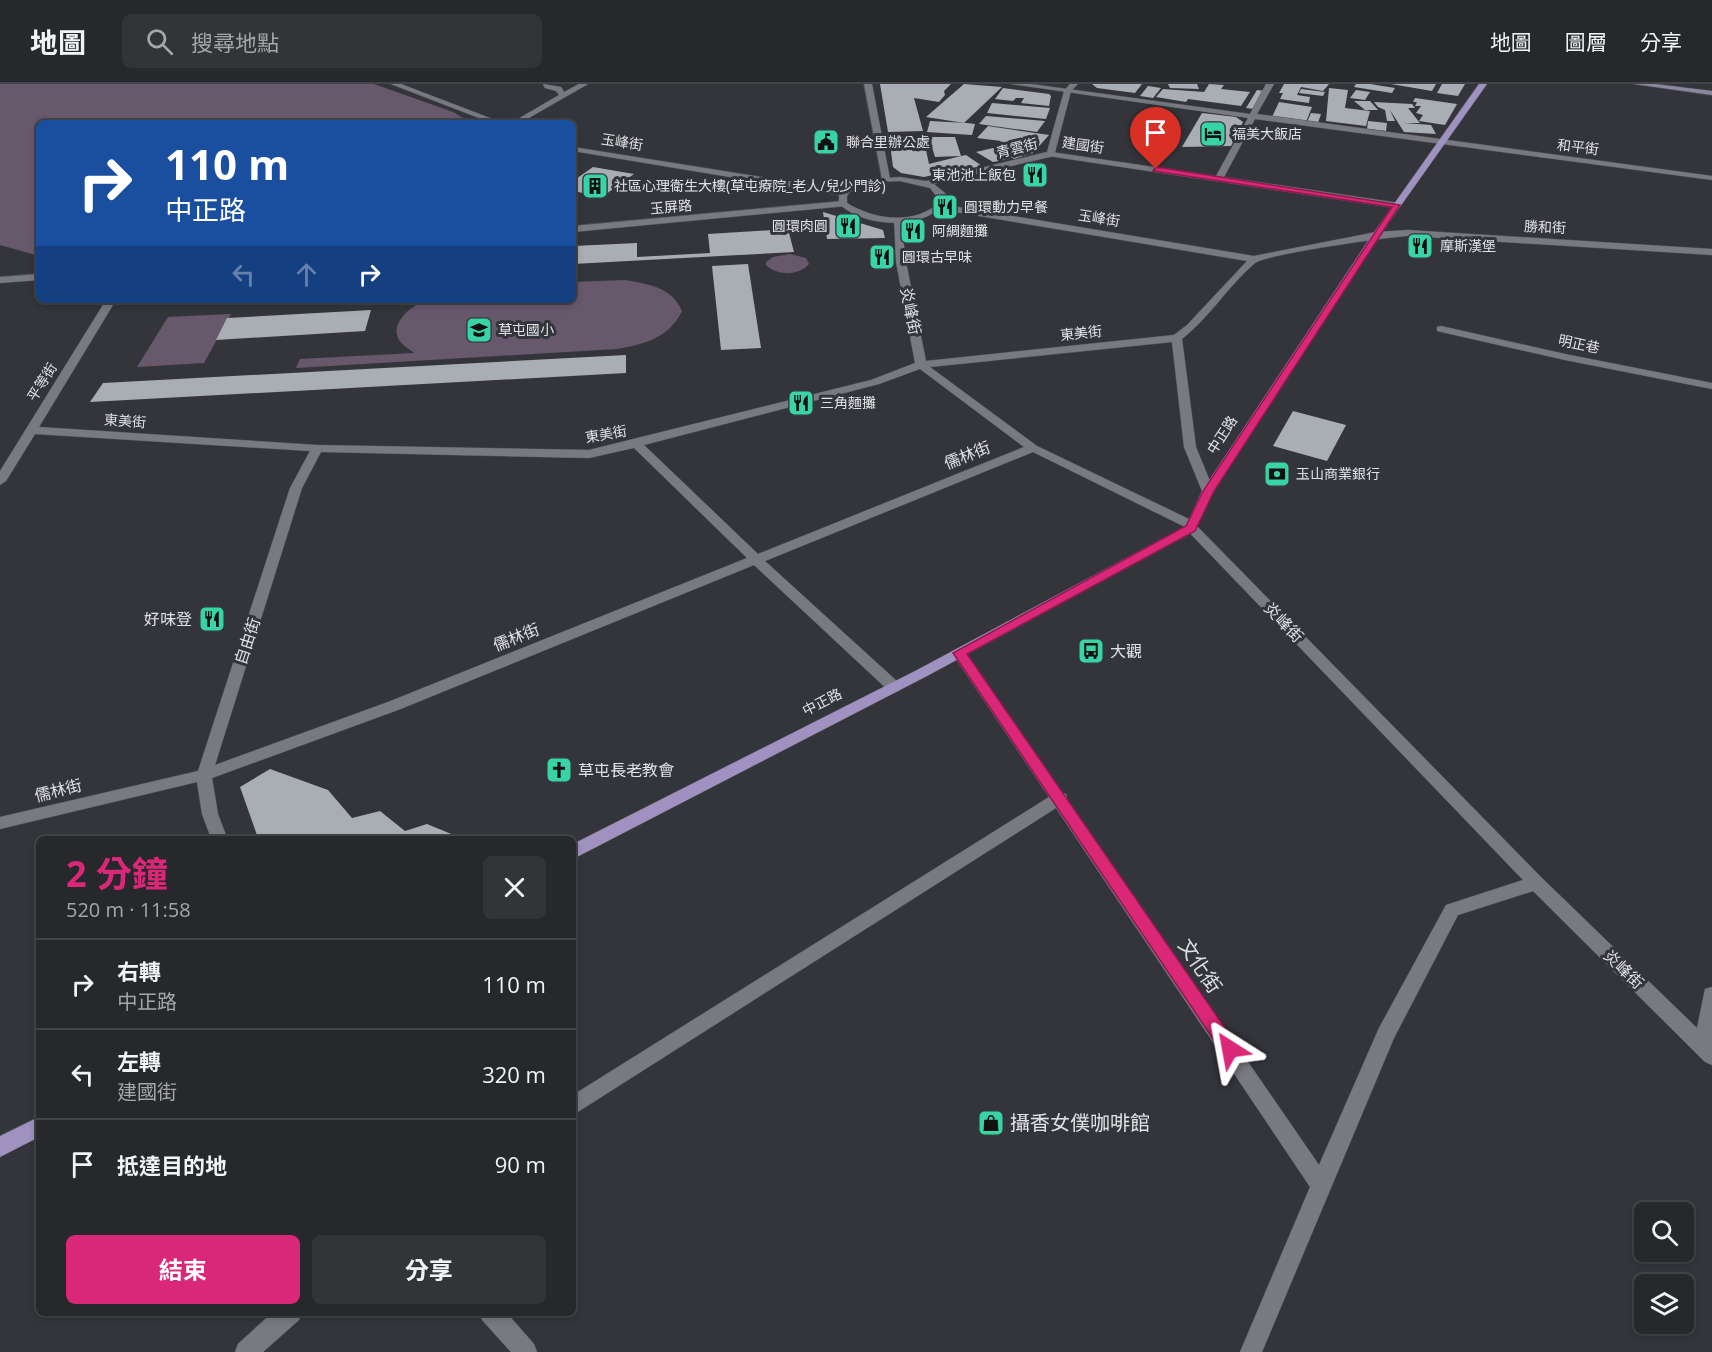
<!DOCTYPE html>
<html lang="zh-TW">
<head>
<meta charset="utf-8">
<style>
	body { margin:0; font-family:"Open Sans","Noto Sans TC",sans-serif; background:#333438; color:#f1f3f6; height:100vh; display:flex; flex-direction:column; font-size:22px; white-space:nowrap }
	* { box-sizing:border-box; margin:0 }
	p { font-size:20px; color:#a4a6a9 }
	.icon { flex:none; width:33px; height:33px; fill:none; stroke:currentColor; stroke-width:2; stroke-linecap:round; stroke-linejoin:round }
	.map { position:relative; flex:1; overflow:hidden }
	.details { position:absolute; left:36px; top:752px; width:540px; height:480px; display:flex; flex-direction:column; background:#27282c; border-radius:9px; box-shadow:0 3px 9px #0003,0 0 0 2px #434448 }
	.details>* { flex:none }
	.banner { position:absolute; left:36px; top:36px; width:540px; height:183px; border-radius:9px; box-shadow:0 3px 9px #0003,0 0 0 2px #434448; background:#1a4fa0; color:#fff; overflow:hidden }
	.tools { position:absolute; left:1634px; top:1118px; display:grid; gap:12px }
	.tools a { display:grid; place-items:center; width:60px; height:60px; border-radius:9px; background:#27282c; box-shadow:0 3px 9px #0003,0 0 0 2px #434448; font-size:30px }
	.pin { position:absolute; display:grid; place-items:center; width:51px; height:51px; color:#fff; margin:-62px -26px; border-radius:50% 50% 50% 0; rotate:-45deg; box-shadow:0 0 6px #0007 }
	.pin .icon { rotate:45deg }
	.me { position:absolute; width:66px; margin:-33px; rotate:326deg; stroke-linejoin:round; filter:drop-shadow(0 0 4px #0008) }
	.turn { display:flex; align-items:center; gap:21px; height:126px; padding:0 30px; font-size:27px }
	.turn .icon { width:78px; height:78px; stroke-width:2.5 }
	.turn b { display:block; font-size:42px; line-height:51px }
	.lanes { display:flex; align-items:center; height:57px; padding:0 30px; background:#0003; justify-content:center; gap:30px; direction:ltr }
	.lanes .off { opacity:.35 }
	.round { display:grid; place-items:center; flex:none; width:63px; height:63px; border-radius:9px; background:#333438 }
	.summary { display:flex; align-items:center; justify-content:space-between; height:102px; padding:0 30px }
	h1 { font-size:36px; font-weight:700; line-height:45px; color:#db2777 }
	.button { display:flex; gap:12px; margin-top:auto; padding:12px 30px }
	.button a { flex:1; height:69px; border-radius:9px; background:#db2777; color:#fff; font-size:24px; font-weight:700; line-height:69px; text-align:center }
	.button a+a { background:#333438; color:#f1f3f6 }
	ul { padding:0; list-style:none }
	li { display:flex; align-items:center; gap:18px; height:90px; padding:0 30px; border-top:2px solid #434448 }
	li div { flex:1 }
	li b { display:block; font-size:22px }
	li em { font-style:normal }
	header { display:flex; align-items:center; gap:36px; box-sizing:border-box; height:84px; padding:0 30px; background:#27282c; border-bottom:2px solid #434448 }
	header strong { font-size:28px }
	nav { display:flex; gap:33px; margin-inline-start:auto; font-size:21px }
	.search { width:420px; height:54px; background:#333438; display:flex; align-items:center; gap:15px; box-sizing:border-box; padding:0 21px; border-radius:9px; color:#a4a6a9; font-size:22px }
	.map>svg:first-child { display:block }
	.green { fill:#68586c }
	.building { fill:#a9aeb4 }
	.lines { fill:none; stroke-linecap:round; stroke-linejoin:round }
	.minor-casing { stroke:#535459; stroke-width:1 }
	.tertiary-casing { stroke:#535459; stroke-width:1 }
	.secondary-casing { stroke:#535459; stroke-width:1 }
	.primary-casing { stroke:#535459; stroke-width:1 }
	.minor { fill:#797a81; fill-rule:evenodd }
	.tertiary { fill:#797a81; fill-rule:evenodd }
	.secondary { fill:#8c86a1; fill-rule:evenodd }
	.primary { fill:#9f92c1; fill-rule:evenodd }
	.route { fill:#db2777; stroke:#8e194d; stroke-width:1.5 }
	.labels { text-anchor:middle; stroke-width:6; stroke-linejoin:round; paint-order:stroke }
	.far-poi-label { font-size:14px; fill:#e1e2e6; stroke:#34353b; text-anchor:start }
	.far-street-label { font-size:14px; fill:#e1e2e6; stroke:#34353b }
	.street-label { font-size:16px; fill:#e1e2e6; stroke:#34353b }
	.poi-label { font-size:16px; fill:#e1e2e6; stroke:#34353b; text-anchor:start }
	.near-street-label { font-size:20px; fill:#e1e2e6; stroke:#34353b }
	.near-poi-label { font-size:20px; fill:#e1e2e6; stroke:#34353b; text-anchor:start }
</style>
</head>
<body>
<header>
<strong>地圖</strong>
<div class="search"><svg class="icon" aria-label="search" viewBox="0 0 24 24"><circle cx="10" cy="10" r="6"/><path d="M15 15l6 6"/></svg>搜尋地點</div>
<nav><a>地圖</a><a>圖層</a><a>分享</a></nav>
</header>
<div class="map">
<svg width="1712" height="1268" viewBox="0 0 1712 1268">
	<rect width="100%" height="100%" fill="#34353b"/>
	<g class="green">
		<path d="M0 0H374L453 28 472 39H39V172L0 161Z"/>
		<path d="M790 170 806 174 809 180C799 192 777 192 766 181V178L773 173Z"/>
		<path d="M625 196C648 200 672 203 682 227 669 254 645 260 617 265L296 284 300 275 414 269C410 265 403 262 399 256 389 239 412 222 425 216H573V198Z"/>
		<path d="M231 230 204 279 137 283 168 233Z"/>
	</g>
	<g class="building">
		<path d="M880 0H951L944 7 945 11 939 18 914 14 923 47 888 48Z"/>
		<path d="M964 0 1002 3 964 39 926 33Z"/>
		<path d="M1092 0H1142L1135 9 1097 4Z"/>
		<path d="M1168 0H1197L1199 5 1170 4Z"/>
		<path d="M1209 0 1224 1 1221 5 1250 8 1241 22 1188 15 1186 18 1156 13 1163 5 1204 8Z"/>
		<path d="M1284 0H1329L1323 7 1301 3 1297 11 1310 13 1309 19 1280 15 1283 9H1279Z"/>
		<path d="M1356 0H1370L1395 4 1392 9 1354 3Z"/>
		<path d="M1391 0H1436L1432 7Z"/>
		<path d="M1442 0H1465L1458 12 1437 9Z"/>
		<path d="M1148 2 1161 4 1153 14 1140 12Z"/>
		<path d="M1003 4 1049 10 1051 12 1049 22 1021 19 1024 14H1016L1013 17 995 15Z"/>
		<path d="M1329 4 1348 6 1345 24 1370 27 1366 42 1326 37Z"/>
		<path d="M1301 5 1325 8 1323 12 1299 9Z"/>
		<path d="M1257 6 1265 7 1254 25 1246 24Z"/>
		<path d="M1356 6 1370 8 1365 16 1350 14Z"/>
		<path d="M1415 14 1457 20 1445 41 1419 37 1423 31 1416 29 1421 22H1415L1417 18H1413Z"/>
		<path d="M1354 17H1370L1378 26H1365Z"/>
		<path d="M1279 18 1312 23 1306 38 1272 33Z"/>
		<path d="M1374 18 1412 20 1415 24H1408L1420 39H1404L1431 41 1436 50 1404 48 1390 26 1395 37H1387L1385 26 1378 23Z"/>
		<path d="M992 19 1050 24 1046 35 987 29Z"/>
		<path d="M1202 29 1236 33 1243 38 1231 62 1182 63Z"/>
		<path d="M1311 29 1321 30 1318 39 1307 38Z"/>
		<path d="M986 32 1045 37 1037 48 979 40Z"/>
		<path d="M930 37 967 39 975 40 972 51 927 48Z"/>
		<path d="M1368 37 1387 39 1386 47 1367 45Z"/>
		<path d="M988 42 1049 51 1033 69 1014 75 995 64 1001 57 977 54Z"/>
		<path d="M819 48H832V62H820Z"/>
		<path d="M889 52H923L929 80 961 72 935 73 929 53H955L961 72 966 71 982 82 945 89 934 81 942 89 924 93 901 89 893 83Z"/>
		<path d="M993 64 1010 75 993 78 976 68Z"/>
		<path d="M593 83 634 90 602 113 573 107V97Z"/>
		<path d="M823 128 883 146 885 154 827 155Z"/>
		<path d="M788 145 794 168 573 180V162L637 159V173L710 169 708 150Z"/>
		<path d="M748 180 761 264 721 266 712 182Z"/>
		<path d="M371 226 365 247 216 256 227 234Z"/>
		<path d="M626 271V289L90 318 103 299Z"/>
		<path d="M1293 327 1346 341 1327 377 1273 362Z"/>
		<path d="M270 685 328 706 352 734 380 727 405 747 427 740 461 754H258L240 703Z"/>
	</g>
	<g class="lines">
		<g class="minor-casing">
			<g id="minor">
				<path d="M391 0H401L503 39H492Z"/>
				<path d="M543 0 561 3 564 8 579 0H588L520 39H511L559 11 556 7 545 4Z"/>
				<path d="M864 0H872L890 95 886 97 882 95Z"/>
				<path d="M1011 0H1031L1250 30 1266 0H1274L1257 30 1712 92V96L1255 35 1224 93 1399 119 1400 121 1396 124 1048 72 1047 70 1051 68 1216 92 1248 34Z"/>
				<path d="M573 63 843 106 847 109 843 112 573 67Z"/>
				<path d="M843 117 847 120 846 122 573 148V142Z"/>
				<path d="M940 120 1254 172 1376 148 1408 146 1712 165V171L1408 152C1387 153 1267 170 1255 179 1228 202 1210 233 1182 255L1196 363 1214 407 1208 411 1202 407 1184 363 1172 258 930 283 1037 362 1191 436 1542 794 1697 944 1705 905 1712 903V981L1705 978 1533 807 1458 831 1394 954 1262 1268H1240L1310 1103 1056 724 573 1031V1011L1049 713 952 569 959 564 964 566 1063 709 1066 710 1067 715 1319 1081 1379 944 1446 821 1523 796 1183 442 1033 368 765 477 899 599 901 603 899 607H889L754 481 398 626 212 694 218 730 227 754H211L202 730 197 698 0 745V733L198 687 290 404 310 367 35 350 6 397 0 401V387L106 216H116L39 343 317 361 589 366 871 296 915 279 896 178 894 134 901 136 906 178 926 277 1174 251 1187 241 1247 177 937 125V121ZM920 285 1024 363 758 470 644 361 879 300ZM634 364 747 474 388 618 215 681 302 404 321 368 589 374Z"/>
				<path d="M39 190V196L0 199V193Z"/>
				<path d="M1441 242 1565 270 1712 299V305L1565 276 1437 247V243Z"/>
				<path d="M273 1228H302L299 1236 263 1268H235L238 1260Z"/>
				<path d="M479 1228H506L534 1260 537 1268H511L482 1236Z"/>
			</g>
		</g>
		<g class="tertiary-casing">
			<path id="tertiary" d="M1070 0H1078L1071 7 1054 72 934 100 945 109 948 117C925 146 866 145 839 120V112L844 104 863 96 900 93 926 97 1047 68 1064 7ZM900 97 930 104 940 117C917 142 874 136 847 119V112C857 96 883 98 900 97Z"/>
		</g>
		<g class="secondary-casing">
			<path id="secondary" d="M1634 0H1655L1712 7V11Z"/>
		</g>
		<g class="primary-casing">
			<g id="primary">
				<path d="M1479 0H1487L1380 151 1214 407 1195 447 927 592 573 775V760L917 586 1186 442 1202 407 1372 151Z"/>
				<path d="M39 1033V1053L0 1073V1052Z"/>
			</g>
		</g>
		<use href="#minor" class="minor"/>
		<use href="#tertiary" class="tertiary"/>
		<use href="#secondary" class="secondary"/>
		<use href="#primary" class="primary"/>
	</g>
	<path class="route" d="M1156 83 1400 121 1214 407 1195 447 967 570 1236 960 1239 965 1236 971 1230 973 1224 971 953 569 1186 442 1203 407 1392 123 1153 87Z"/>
	<defs>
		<g id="hotel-square" transform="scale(1.35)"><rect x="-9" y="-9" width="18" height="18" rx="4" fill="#38d4a6" stroke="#34353b"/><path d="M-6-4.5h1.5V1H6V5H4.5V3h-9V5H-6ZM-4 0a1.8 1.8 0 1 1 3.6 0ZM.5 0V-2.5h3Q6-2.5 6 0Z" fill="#111"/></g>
		<g id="civic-square" transform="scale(1.35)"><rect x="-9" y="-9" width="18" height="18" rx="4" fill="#38d4a6" stroke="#34353b"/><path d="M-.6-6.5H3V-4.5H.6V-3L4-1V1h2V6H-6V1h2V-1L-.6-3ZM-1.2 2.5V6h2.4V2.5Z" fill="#111"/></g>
		<g id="restaurant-square" transform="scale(1.35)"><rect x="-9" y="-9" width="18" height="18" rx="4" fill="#38d4a6" stroke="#34353b"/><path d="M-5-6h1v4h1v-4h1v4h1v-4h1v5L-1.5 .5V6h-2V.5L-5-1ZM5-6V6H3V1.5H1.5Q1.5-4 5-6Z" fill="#111"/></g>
		<g id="building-square" transform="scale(1.35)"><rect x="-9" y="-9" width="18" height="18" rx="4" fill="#38d4a6" stroke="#34353b"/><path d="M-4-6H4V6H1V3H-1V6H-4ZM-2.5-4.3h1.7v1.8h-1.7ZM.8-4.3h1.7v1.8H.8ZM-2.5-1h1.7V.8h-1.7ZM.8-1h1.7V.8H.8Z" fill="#111"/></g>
		<g id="school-square" transform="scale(1.35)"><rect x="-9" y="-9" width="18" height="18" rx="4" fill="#38d4a6" stroke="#34353b"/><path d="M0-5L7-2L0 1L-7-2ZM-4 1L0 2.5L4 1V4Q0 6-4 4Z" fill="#111"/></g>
		<g id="bank-square" transform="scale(1.35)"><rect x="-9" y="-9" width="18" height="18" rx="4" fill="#38d4a6" stroke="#34353b"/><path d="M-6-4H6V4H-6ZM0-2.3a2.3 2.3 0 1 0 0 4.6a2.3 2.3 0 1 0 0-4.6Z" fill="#111"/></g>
		<g id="bus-square" transform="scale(1.35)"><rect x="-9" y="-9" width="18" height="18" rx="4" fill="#38d4a6" stroke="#34353b"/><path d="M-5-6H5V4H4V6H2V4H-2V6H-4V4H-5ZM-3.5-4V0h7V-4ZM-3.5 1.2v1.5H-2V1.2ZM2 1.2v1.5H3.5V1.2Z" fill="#111"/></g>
		<g id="church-square" transform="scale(1.35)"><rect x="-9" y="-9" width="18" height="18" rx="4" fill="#38d4a6" stroke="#34353b"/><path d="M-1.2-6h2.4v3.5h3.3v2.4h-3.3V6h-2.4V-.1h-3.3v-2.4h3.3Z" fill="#111"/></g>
		<g id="shop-square" transform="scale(1.35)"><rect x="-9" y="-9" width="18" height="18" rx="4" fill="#38d4a6" stroke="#34353b"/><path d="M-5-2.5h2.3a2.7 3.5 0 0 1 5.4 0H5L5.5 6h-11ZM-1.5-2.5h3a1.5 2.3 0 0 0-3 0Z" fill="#111"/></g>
	</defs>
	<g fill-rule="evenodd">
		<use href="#hotel-square" x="1213" y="50"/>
		<use href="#civic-square" x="826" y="58"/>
		<use href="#restaurant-square" x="1035" y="91"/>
		<use href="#building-square" x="595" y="102"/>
		<use href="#restaurant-square" x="945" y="123"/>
		<use href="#restaurant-square" x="848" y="142"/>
		<use href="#restaurant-square" x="913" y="147"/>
		<use href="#restaurant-square" x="1420" y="162"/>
		<use href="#restaurant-square" x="882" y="173"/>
		<use href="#school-square" x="479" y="246"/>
		<use href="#restaurant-square" x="801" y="319"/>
		<use href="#bank-square" x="1277" y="390"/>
		<use href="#restaurant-square" x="212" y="535"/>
		<use href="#bus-square" x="1091" y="567"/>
		<use href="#church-square" x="559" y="686"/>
		<use href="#shop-square" x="991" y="1039"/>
	</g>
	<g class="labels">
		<g class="far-poi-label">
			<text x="1232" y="55">福美大飯店</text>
			<text x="846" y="63">聯合里辦公處</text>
			<text x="1016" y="96" text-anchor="end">東池池上飯包</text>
			<text x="614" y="107">社區心理衛生大樓(草屯療院_老人/兒少門診)</text>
			<text x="964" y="128">圓環動力早餐</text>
			<text x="828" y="147" text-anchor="end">圓環肉圓</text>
			<text x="932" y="152">阿綢麵攤</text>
			<text x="1440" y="167">摩斯漢堡</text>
			<text x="902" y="178">圓環古早味</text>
			<text x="498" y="251">草屯國小</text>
			<text x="820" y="324">三角麵攤</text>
			<text x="1296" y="395">玉山商業銀行</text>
		</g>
		<g class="far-street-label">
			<text transform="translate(622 58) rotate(9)" y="5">玉峰街</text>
			<text transform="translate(1083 61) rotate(8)" y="5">建國街</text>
			<text transform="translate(1578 63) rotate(7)" y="5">和平街</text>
			<text transform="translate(1017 64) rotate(-14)" y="5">青雲街</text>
			<text transform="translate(671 123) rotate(-5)" y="5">玉屏路</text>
			<text transform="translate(1099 134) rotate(9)" y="5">玉峰街</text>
			<text transform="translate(1545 143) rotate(3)" y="5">勝和街</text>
			<text transform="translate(1081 249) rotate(-6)" y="5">東美街</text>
			<text transform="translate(1579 260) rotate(12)" y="5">明正巷</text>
			<text transform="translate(42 298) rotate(-58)" y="5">平等街</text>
			<text transform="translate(125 337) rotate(4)" y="5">東美街</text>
			<text transform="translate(606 350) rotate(-10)" y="5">東美街</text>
			<text transform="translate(1222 351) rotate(-57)" y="5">中正路</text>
			<text transform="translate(822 618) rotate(-27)" y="5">中正路</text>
		</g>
		<g class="street-label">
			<text transform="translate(911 227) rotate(79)" y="6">炎峰街</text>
			<text transform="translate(967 371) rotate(-22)" y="6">儒林街</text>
			<text transform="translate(1284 538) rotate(46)" y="6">炎峰街</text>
			<text transform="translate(516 553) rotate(-22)" y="6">儒林街</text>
			<text transform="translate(247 557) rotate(-72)" y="6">自由街</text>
			<text transform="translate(58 706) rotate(-14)" y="6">儒林街</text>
			<text transform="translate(1624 885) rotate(44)" y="6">炎峰街</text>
		</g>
		<g class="poi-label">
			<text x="192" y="541" text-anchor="end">好味登</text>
			<text x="1110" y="573">大觀</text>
			<text x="578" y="692">草屯長老教會</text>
		</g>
		<g class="near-street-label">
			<text transform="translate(1200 882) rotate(56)" y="7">文化街</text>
		</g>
		<g class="near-poi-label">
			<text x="1010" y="1046">攝香女僕咖啡館</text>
		</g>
	</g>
</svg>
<div class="tools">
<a><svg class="icon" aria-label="search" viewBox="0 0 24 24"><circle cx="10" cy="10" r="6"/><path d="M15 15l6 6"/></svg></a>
<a><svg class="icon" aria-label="layers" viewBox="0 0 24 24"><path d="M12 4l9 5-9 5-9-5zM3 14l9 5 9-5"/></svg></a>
</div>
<div class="pin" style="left:1156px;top:85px;background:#d93025"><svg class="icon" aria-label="arrive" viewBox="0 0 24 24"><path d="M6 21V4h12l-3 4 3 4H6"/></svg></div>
<svg class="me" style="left:1230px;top:965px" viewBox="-20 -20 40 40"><path d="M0-17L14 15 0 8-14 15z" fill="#db2777" stroke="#fff" stroke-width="4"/></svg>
<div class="banner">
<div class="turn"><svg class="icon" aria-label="right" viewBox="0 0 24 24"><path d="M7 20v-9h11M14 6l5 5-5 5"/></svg><div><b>110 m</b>中正路</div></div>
<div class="lanes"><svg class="icon off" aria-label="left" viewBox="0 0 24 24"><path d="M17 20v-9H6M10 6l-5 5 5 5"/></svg><svg class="icon off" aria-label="ahead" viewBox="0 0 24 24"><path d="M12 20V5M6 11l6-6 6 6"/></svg><svg class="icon" aria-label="right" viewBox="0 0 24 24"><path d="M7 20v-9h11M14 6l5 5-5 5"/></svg></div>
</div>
<section class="details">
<div class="summary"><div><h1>2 分鐘</h1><p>520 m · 11:58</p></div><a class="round"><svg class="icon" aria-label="close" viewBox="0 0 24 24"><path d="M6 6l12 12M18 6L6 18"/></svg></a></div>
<ul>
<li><svg class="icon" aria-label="right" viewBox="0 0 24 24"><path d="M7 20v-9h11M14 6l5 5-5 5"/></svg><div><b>右轉</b><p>中正路</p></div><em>110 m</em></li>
<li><svg class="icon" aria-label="left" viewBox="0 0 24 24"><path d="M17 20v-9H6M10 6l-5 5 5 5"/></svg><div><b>左轉</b><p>建國街</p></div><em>320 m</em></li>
<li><svg class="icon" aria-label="arrive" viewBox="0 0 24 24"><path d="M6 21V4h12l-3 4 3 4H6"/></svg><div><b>抵達目的地</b></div><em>90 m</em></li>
</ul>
<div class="button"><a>結束</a><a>分享</a></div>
</section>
</div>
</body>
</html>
